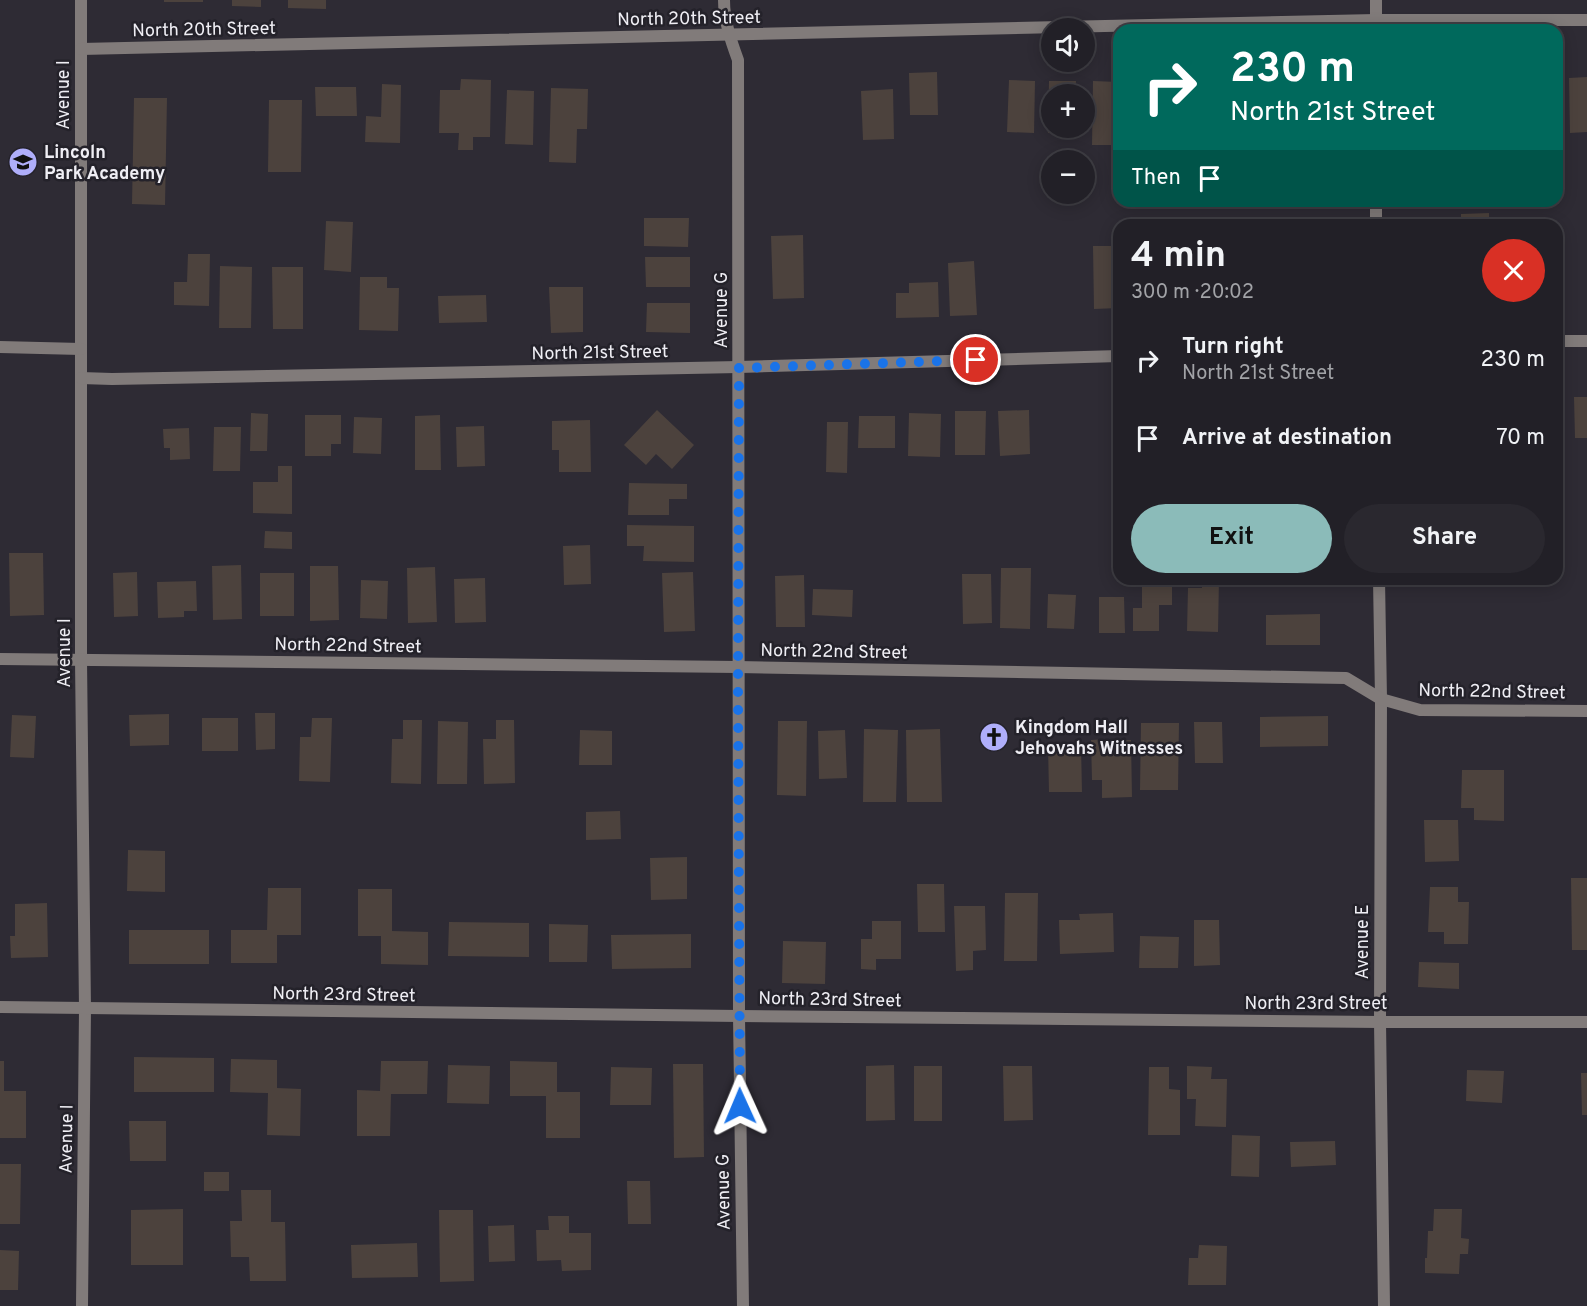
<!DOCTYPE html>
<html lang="en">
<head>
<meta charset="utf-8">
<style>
	body { margin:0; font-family:Overpass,sans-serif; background:#2a282f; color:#f1f3f6; height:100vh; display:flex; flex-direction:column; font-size:22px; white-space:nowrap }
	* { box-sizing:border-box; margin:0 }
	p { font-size:20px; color:#a2a3a7 }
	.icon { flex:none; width:33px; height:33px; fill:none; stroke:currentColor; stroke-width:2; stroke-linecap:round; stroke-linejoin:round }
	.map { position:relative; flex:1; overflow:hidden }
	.details { position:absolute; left:1113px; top:219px; width:450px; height:366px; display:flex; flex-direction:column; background:#222027; border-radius:18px; box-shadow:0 3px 15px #0003,0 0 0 2px #3f3e44 }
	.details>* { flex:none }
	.guide { position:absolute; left:1113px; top:24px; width:450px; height:183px; border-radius:18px; box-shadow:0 3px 15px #0003,0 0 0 2px #3f3e44; background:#00695c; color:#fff; overflow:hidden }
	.tools { position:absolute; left:1041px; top:18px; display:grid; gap:12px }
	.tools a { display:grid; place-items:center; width:54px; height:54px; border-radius:50%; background:#222027; box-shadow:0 3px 15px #0003,0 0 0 2px #3f3e44; font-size:30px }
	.pin { position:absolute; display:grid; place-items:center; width:51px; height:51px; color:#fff; margin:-26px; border:3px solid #fff; border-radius:50%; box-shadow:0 2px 6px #0007 }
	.me { position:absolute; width:66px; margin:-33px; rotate:359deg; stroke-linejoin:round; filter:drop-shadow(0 0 4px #0008) }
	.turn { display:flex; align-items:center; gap:21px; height:126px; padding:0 18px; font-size:27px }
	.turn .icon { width:78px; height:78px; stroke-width:2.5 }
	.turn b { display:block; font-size:42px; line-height:51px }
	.then { display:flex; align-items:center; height:57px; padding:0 18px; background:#0003; gap:12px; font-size:22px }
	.round { display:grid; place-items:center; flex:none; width:63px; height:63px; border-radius:32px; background:#2a282f }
	.headline { display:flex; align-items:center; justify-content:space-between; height:102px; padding:0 18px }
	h1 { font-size:36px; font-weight:700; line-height:45px }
	.button { display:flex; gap:12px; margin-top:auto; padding:12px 18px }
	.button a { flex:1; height:69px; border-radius:36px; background:#8bbbb9; color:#111; font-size:24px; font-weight:700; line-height:69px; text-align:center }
	.button a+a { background:#2a282f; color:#f1f3f6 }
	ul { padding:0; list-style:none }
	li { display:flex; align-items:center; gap:18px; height:78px; padding:0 18px }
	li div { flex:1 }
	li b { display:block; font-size:22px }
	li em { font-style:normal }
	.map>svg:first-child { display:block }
	.building { fill:#4c423d }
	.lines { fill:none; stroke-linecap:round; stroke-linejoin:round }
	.street { stroke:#817b7a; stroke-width:12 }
	.route { stroke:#1a73e8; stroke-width:10; stroke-dasharray:0 18 }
	.labels { text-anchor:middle; stroke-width:5; stroke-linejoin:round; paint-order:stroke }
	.street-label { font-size:18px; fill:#efeef4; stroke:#24222a }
	.poi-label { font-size:18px; font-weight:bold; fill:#efeef4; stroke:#24222a; text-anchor:start }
</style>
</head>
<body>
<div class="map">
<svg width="1587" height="1306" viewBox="0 0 1587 1306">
	<rect width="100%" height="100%" fill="#2e2b34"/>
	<g class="building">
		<rect x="164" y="0" width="39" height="2"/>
		<path d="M232 0H261V7L232 6Z"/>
		<path d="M288 0H326V9L288 8Z"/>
		<path d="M937 72 938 115H910L909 73Z"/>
		<path d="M1587 77V132L1570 133 1569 78Z"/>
		<path d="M461 79 491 80 490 137H473V150H458L459 133H439L440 90H460Z"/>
		<path d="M1009 80 1035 81 1034 133 1007 132Z"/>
		<path d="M1049 81H1076L1075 94H1052V128H1074V134L1048 133Z"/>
		<path d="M1093 81 1119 82V145H1092Z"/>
		<path d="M382 84 401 85 400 143 365 142 366 116 381 117Z"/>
		<path d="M315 87H356L357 116H316Z"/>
		<path d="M551 88 588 89 587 129H577L576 163 549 162Z"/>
		<path d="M893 89 894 139 863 140 861 91Z"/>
		<path d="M507 90 534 91 533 145 505 144Z"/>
		<path d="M134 98H167L165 205 132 204Z"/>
		<path d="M269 100H302L301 172H268Z"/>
		<path d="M1489 213V225H1461V214Z"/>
		<path d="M644 218H689L688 247 644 246Z"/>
		<path d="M326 221 353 222 351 272 324 270Z"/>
		<path d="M803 235 804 298 773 299 771 236Z"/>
		<path d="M1093 246H1119V308L1094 309Z"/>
		<path d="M188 254H210L209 306 174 305V282H187Z"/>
		<path d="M645 257H690V287H646Z"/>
		<path d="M974 261 977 315 950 316 948 263Z"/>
		<path d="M220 266 252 267 251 328H219Z"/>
		<path d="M272 267H303V329H273Z"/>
		<path d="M360 277H387V288H399L398 331 359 330Z"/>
		<path d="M938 282 939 317 896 318V293H909V283Z"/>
		<path d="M549 287H583V332L551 333Z"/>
		<path d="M486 295 487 322 439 323 438 296Z"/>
		<path d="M647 303H690V333L646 332Z"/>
		<path d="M1574 397H1587V438H1575Z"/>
		<path d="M657 410 694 445 672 469 656 454 646 465 624 445Z"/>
		<path d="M1029 410 1030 454 1000 456 998 411Z"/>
		<path d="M955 411H986L985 455H955Z"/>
		<path d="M251 413 268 414 267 451H250Z"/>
		<path d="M909 413 941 414 940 457 908 456Z"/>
		<path d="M305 415H341V444H331V456H305Z"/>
		<path d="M440 415 441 470H415V416Z"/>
		<path d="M859 416H895V448H858Z"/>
		<path d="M354 417 382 418 381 454 353 453Z"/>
		<path d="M590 420 591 472H559V450H552V421Z"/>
		<path d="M827 422H848L847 473 826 472Z"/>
		<path d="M484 426 485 466 457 467 456 427Z"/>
		<path d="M214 427H241L240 471H213Z"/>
		<path d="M189 428 190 459 170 460V448H164L163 429Z"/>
		<path d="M278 466H292V514L253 513V482H278Z"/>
		<path d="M629 483 687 484V499H669V515H628Z"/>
		<path d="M627 525 694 526V562L643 561 644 546H627Z"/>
		<path d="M265 531 292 532V549L264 548Z"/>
		<path d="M590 545 591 584 564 585 563 546Z"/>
		<path d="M9 553H43L44 615 10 616Z"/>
		<path d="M241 565 242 619 213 620 212 566Z"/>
		<path d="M310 566H338L339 620 310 621Z"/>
		<path d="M435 567 437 622 408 623 407 568Z"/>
		<path d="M1001 568H1031L1030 629 1000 628Z"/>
		<path d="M137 572 138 616 114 617 113 573Z"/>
		<path d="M693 572 695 631 664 632 662 573Z"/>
		<rect x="260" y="573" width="34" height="43"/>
		<path d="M962 574H991L992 623 963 624Z"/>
		<path d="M804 575 805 627H776L775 576Z"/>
		<path d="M485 578 486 622 455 623 454 579Z"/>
		<path d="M1142 579H1172V605H1159V631H1133V608H1142Z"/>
		<path d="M1202 579H1219L1218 632 1187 631 1188 588H1202Z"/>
		<path d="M361 580 388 581 387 619 360 618Z"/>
		<path d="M196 581 197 611H184V617L158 618 157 582Z"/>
		<path d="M813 589 853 590 852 617 812 615Z"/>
		<path d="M1048 594 1076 595 1074 629 1047 628Z"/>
		<path d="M1099 597H1124L1125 633H1099Z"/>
		<path d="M1320 614V645H1266V615Z"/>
		<path d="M255 713H275V749L256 750Z"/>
		<path d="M169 714V745L130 746 129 715Z"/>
		<path d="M12 715 36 716 34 758 10 757Z"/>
		<path d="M1328 716V746L1260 747V717Z"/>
		<rect x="202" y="718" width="36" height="33"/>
		<path d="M312 718H332L330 782 299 781 300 737H311Z"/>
		<path d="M403 720H422L421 784 391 783 392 739H403Z"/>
		<path d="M496 720H514L515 783 484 784 483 739H496Z"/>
		<path d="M438 721 468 722 467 784H437Z"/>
		<path d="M778 721H807L806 796 777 795Z"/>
		<path d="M1194 722H1222L1223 763H1195Z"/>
		<path d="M1141 723H1179L1178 790H1140Z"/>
		<path d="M864 729 898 730 896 802H863Z"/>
		<path d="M940 729 942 802H907L906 730Z"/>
		<path d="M580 730 612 731V765H579Z"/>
		<path d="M845 730 847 778 819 779 818 731Z"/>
		<path d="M1108 739V741L1131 740 1132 797 1102 798V780H1092L1091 740Z"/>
		<path d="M1048 746H1081L1082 792H1049Z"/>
		<path d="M1462 770H1504V821L1474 820V808H1461Z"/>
		<path d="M620 811 621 839 586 840V812Z"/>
		<path d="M1424 820H1458L1459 861 1425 862Z"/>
		<path d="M128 850 165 851V892L127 891Z"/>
		<path d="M687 857V899L651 900 650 858Z"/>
		<path d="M1571 878H1587V950H1572Z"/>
		<path d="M917 884H944L945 932H918Z"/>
		<path d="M1430 887H1458V902H1469L1468 944H1444V932H1428Z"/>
		<path d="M268 888H301V935H277V963H231V930H267Z"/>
		<path d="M358 889H392V931L428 932V965L381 964V936H358Z"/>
		<path d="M1005 893H1038L1037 961H1004Z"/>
		<path d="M47 903 48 957 11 958 10 936H15V904Z"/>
		<path d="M954 906H985L986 950 973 951V970L956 971Z"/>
		<path d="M1113 913 1114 952 1060 954 1059 920H1080L1079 914Z"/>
		<path d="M1194 920H1219L1220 965 1194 966Z"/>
		<path d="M872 921H901V959H876V970L861 969V939H872Z"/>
		<path d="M449 922 529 923V957L448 956Z"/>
		<path d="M549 924 588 925 587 962H549Z"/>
		<rect x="129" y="930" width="80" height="34"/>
		<path d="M691 934V968L612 969 611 935Z"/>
		<path d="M1140 936 1179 937 1178 968H1139Z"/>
		<path d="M783 941 826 942 825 984 782 983Z"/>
		<path d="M1419 962 1459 963V989L1418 987Z"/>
		<path d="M134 1057 214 1058V1092H134Z"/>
		<path d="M231 1059 277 1060V1088L301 1089 300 1136 267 1135 268 1093 230 1092Z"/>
		<path d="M0 1061H4V1091H26V1138H0Z"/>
		<path d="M381 1061H428L427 1094H391L390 1136H357V1090L380 1091Z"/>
		<path d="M510 1061 557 1062V1092H580V1138H546V1096H510Z"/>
		<path d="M673 1064H703L704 1157 674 1158Z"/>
		<path d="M448 1065 490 1066 489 1104 447 1103Z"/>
		<path d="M894 1065 895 1120 866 1121V1066Z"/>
		<rect x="914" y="1066" width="28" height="55"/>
		<path d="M1003 1066H1032L1033 1120 1004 1121Z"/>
		<path d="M1187 1066 1212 1067 1211 1079H1227L1226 1127 1195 1126 1196 1099H1187Z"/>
		<path d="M611 1067 652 1068 651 1105H610Z"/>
		<path d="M1149 1067H1169V1089L1180 1090V1135H1148Z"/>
		<path d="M1467 1070 1504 1071 1502 1103 1466 1101Z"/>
		<path d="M1581 1073H1587V1115H1582Z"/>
		<path d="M129 1121H166V1161H130Z"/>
		<path d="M1232 1135 1260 1136 1259 1177 1231 1176Z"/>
		<path d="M1335 1141 1336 1165 1291 1167 1290 1142Z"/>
		<path d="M0 1164H21L20 1224H0Z"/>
		<rect x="204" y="1172" width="25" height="19"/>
		<path d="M627 1181H650L651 1224H628Z"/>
		<path d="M241 1190H271V1222H285L286 1281H250L249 1257H231L230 1221H242Z"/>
		<path d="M183 1209V1265H131V1210Z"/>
		<path d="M1434 1209H1462L1461 1238 1469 1239 1468 1254H1460L1459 1274 1425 1273V1258H1427L1428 1231H1433Z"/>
		<path d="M439 1210H473L474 1281 440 1282Z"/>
		<path d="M548 1216H569V1233H591V1270L562 1271 561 1260 537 1261 536 1230H549Z"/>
		<path d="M514 1225 515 1261 489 1262 488 1226Z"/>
		<path d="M417 1243 418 1277 352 1278 351 1245Z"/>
		<path d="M1199 1245 1227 1246 1226 1285H1188L1189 1258H1198Z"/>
		<path d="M0 1250 19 1251 18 1290H0Z"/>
	</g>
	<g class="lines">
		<g class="street">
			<path d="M81 0V660L85 1009 82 1306"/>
			<path d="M724 0C724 21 731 41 738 60L739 1016 743 1306"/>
			<path d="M1376 0V30"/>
			<path d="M81 49 1376 20H1587"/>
			<path d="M1376 225V201"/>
			<path d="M1557 341H1587"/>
			<path d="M0 347 81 349"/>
			<path d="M81 378 112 379 739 367 1119 356"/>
			<path d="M1379 579 1381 699 1380 1022 1384 1306"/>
			<path d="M0 659 738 667 1346 678 1381 699 1420 710 1587 711"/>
			<path d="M0 1007 739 1016 1380 1022H1587"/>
		</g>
	</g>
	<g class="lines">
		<path class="route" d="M740 1106 738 691 739 368 976 360"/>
	</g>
	<defs>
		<g id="school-disc" transform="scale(1.5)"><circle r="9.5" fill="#afaefa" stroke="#24222a"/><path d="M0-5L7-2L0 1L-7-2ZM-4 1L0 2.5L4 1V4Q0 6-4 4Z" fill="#111"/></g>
		<g id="church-disc" transform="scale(1.5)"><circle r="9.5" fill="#afaefa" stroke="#24222a"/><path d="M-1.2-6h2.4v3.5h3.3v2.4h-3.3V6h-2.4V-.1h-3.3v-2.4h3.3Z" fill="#111"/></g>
	</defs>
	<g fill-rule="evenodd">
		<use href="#school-disc" x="23" y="162"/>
		<use href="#church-disc" x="994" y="737"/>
	</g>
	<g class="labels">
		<g class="street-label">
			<text transform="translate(689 18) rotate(-1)" y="6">North 20th Street</text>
			<text transform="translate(204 29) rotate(-1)" y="6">North 20th Street</text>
			<text transform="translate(63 95) rotate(-90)" y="6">Avenue I</text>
			<text transform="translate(721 310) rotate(-90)" y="6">Avenue G</text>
			<text transform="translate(600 352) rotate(-1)" y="6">North 21st Street</text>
			<text transform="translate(348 645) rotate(1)" y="6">North 22nd Street</text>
			<text transform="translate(834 651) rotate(1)" y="6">North 22nd Street</text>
			<text transform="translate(64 653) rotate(-90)" y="6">Avenue I</text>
			<text transform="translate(1492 691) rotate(1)" y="6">North 22nd Street</text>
			<text transform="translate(1362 942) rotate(-90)" y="6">Avenue E</text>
			<text transform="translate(344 994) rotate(1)" y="6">North 23rd Street</text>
			<text transform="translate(830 999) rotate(1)" y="6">North 23rd Street</text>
			<text x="1316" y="1009">North 23rd Street</text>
			<text transform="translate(66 1139) rotate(-89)" y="6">Avenue I</text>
			<text transform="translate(723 1192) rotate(-91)" y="6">Avenue G</text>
		</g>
		<g class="poi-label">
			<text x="44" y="158">Lincoln<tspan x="44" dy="21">Park Academy</tspan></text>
			<text x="1015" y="733">Kingdom Hall<tspan x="1015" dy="21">Jehovahs Witnesses</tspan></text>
		</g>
	</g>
</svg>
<div class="tools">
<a><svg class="icon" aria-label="sound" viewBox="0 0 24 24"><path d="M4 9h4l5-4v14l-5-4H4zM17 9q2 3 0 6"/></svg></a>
<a>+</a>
<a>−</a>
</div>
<div class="pin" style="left:976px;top:360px;background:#d93025"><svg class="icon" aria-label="arrive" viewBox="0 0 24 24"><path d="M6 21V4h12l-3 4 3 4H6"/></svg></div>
<svg class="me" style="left:740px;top:1106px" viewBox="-20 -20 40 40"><path d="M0-17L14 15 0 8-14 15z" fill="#1a73e8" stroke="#fff" stroke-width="4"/></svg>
<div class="guide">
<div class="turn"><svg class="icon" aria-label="right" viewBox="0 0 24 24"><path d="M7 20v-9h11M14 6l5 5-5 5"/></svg><div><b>230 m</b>North 21st Street</div></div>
<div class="then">Then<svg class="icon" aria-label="arrive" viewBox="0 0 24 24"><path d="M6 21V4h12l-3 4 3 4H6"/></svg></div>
</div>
<section class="details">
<div class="headline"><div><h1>4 min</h1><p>300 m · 20:02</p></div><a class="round" style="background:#d93025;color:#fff"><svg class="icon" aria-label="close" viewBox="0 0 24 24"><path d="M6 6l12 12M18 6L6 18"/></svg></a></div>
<ul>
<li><svg class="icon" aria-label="right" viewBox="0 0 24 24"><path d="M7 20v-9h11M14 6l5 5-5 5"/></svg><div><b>Turn right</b><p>North 21st Street</p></div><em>230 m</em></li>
<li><svg class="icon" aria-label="arrive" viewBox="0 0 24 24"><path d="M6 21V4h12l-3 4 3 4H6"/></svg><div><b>Arrive at destination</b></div><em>70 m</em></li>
</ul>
<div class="button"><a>Exit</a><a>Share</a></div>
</section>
</div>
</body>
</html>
